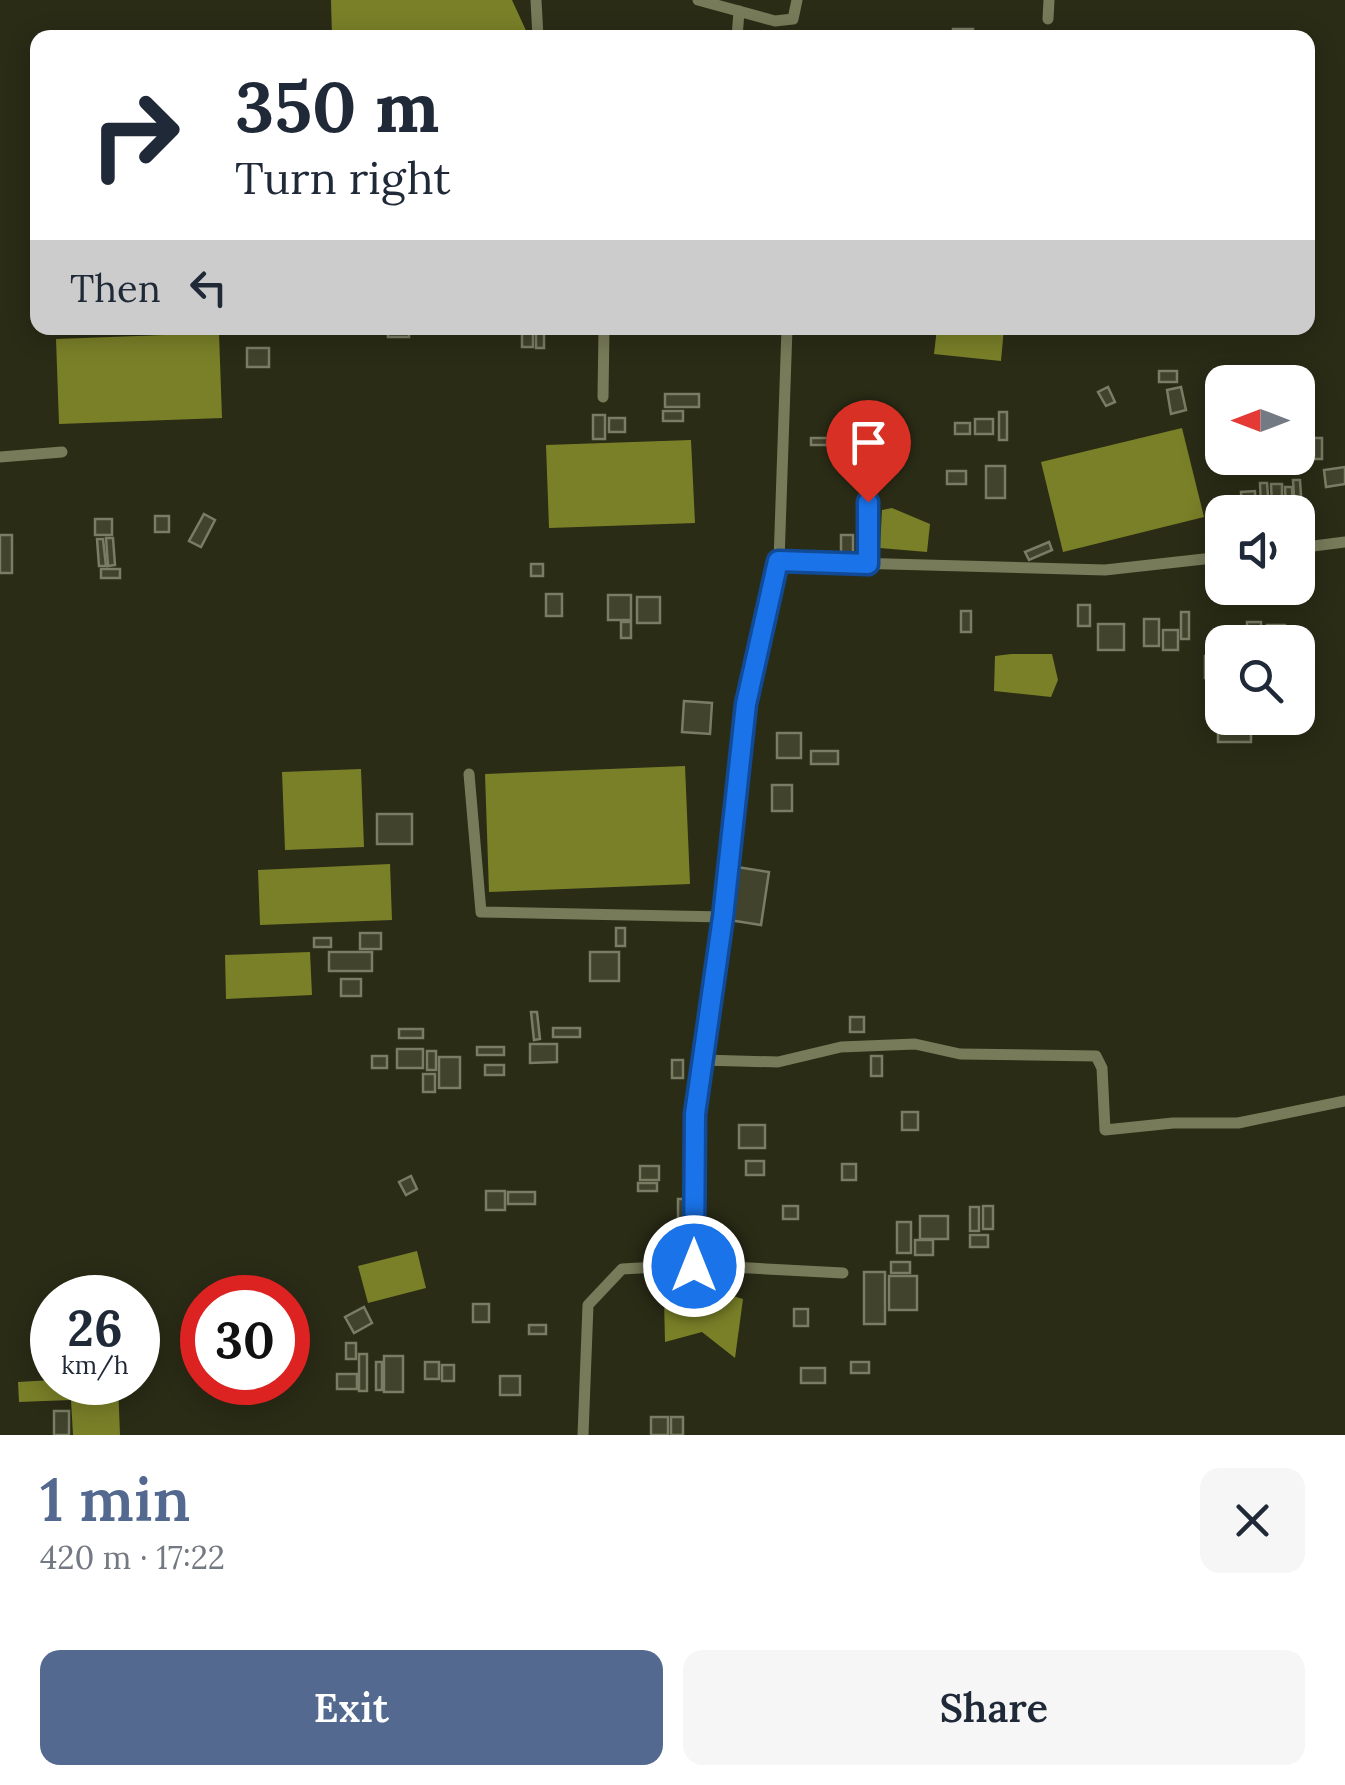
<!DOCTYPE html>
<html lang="en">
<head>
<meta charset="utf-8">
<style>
	body { margin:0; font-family:Lora,serif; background:#f6f6f7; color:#1f2937; height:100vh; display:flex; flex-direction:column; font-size:38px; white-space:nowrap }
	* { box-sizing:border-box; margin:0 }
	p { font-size:32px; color:#747a83 }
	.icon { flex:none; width:55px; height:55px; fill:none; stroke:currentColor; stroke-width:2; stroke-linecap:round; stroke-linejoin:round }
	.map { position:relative; height:1435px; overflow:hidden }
	.side { display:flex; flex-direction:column; background:#fff; flex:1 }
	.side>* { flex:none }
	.banner { position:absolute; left:30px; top:30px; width:1285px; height:305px; border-radius:20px; box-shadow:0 5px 25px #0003; background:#fff; color:#1f2937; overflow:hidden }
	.needle { width:65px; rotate:270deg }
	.buttons { position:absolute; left:1205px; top:365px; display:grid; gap:20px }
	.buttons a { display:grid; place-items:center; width:110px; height:110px; border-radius:20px; background:#fff; box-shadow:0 5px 25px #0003; font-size:50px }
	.speed { position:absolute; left:30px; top:1275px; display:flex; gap:20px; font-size:50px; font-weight:700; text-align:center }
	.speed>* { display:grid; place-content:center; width:130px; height:130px; border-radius:50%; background:#fff; box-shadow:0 5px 25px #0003; line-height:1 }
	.speed small { font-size:25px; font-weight:400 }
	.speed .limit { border:15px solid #d22; background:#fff; color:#111 }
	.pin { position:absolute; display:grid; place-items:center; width:85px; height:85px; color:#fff; margin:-102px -42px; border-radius:50% 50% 50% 0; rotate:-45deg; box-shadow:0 0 10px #0007 }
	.pin .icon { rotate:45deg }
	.me { position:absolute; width:110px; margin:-55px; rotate:0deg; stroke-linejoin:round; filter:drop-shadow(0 0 8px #0008) }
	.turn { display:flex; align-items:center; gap:35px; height:210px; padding:0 40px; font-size:45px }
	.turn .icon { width:130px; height:130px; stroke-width:2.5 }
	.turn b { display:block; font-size:70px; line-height:85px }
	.then { display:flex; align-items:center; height:95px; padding:0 40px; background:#0003; gap:20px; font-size:38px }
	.round { display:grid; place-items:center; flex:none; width:105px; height:105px; border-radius:20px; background:#f6f6f7 }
	.overview { display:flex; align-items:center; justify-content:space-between; height:170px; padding:0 40px }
	h1 { font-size:60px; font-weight:600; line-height:75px; color:#536990 }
	.button { display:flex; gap:20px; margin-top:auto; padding:20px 40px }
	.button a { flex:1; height:115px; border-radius:20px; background:#536990; color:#fff; font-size:40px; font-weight:600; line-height:115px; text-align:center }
	.button a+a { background:#f6f6f7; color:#1f2937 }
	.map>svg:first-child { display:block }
	.water { fill:#7a8028 }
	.building { fill:#41432c; stroke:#7a7c63; stroke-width:2.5 }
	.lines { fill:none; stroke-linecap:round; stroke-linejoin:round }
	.minor { stroke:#787b59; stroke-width:11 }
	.route-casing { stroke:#114b97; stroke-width:25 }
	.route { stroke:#1a73e8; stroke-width:18 }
</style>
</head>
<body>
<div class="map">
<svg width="1345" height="1435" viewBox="0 0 1345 1435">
	<rect width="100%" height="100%" fill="#2a2c16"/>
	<g class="water">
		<path d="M331 0H512L529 37H332Z"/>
		<path d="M937 328H1004L1001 361 934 354Z"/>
		<path d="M219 333 222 418 59 424 56 339Z"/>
		<path d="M1182 428 1204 517 1063 552 1041 462Z"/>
		<path d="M691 440 695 523 549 528 546 445Z"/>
		<path d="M892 508 930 524 927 552 880 548 882 510Z"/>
		<path d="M1011 654H1052L1058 680 1051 697 994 691 995 656Z"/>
		<path d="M685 766 690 884 489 892 485 774Z"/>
		<path d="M361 769 364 847 285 850 282 772Z"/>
		<path d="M390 864 392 920 260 925 258 870Z"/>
		<path d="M310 952 312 995 226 999 225 955Z"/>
		<path d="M417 1251 426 1288 368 1303 358 1266Z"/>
		<path d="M687 1287H704L743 1299 735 1358 702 1332 665 1342 664 1299Z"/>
		<path d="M52 1380 118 1383 120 1435H73L71 1400 19 1402 18 1382Z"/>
	</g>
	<g class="building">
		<rect x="953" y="29" width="20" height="9"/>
		<rect x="388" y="328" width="21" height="9"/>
		<rect x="522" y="328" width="11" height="19"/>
		<rect x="536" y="328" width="8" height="20"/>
		<rect x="247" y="348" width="22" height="19"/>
		<rect x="1159" y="371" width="18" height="11"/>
		<path d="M1108 387 1115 402 1106 406 1098 392Z"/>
		<path d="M1181 387 1186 410 1171 414 1167 390Z"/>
		<rect x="665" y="394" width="34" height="13"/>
		<rect x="663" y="411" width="20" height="10"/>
		<rect x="999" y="412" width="8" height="28"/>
		<rect x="593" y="415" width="12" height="24"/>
		<rect x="609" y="418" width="16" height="14"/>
		<rect x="975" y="419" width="18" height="15"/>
		<rect x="955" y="423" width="15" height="11"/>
		<rect x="847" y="424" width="30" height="22"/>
		<rect x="811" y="438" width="28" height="7"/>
		<rect x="1314" y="438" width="8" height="21"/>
		<rect x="986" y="466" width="19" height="32"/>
		<path d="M1345 467V484L1326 487 1324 470Z"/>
		<rect x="947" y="471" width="19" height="13"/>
		<path d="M1293 480H1300L1302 512H1295Z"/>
		<path d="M1260 483H1267L1269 509H1261Z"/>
		<path d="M1271 484H1282V506H1272Z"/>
		<path d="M1285 487H1292L1293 511 1286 512Z"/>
		<path d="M1255 491 1256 512H1242L1241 492Z"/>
		<path d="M204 514 215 520 201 547 189 541Z"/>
		<rect x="155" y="516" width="14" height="16"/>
		<rect x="95" y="519" width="17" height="16"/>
		<rect x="0" y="535" width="12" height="38"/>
		<rect x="841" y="535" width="12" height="22"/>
		<path d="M106 538H113L115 565 108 566Z"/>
		<path d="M97 539H103L106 566H99Z"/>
		<path d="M1049 542 1052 550 1029 560 1025 552Z"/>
		<rect x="531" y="564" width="12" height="12"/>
		<rect x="101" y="569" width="19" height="9"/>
		<rect x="546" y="594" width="16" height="22"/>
		<rect x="608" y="595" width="23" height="25"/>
		<rect x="637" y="597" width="23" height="26"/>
		<rect x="1078" y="605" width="12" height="21"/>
		<rect x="961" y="611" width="10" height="21"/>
		<rect x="1181" y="612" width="8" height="27"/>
		<rect x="1144" y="619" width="15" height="27"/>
		<rect x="621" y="622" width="10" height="16"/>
		<rect x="1247" y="622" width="14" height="14"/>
		<rect x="1098" y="624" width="26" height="26"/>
		<rect x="1267" y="625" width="18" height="9"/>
		<rect x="1163" y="630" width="15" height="20"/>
		<rect x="1205" y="656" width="17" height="22"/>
		<path d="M684 701 712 703 710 734 682 732Z"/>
		<rect x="1218" y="726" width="33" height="16"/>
		<rect x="777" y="733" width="24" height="25"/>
		<rect x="811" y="751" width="27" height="13"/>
		<rect x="772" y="785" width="20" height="26"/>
		<rect x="377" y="814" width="35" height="30"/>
		<path d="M737 867 769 872 761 925 729 920Z"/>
		<rect x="616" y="928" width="9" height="18"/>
		<rect x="360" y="933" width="21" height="16"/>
		<rect x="314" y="938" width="17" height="9"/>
		<rect x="329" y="952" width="43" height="19"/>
		<rect x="590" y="952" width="29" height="29"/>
		<rect x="341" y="979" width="20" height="17"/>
		<path d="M531 1012H537L540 1039 534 1040Z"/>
		<rect x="850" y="1017" width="14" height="15"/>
		<rect x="553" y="1028" width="27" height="9"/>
		<rect x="399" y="1029" width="24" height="9"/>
		<path d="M530 1044H557V1062L530 1063Z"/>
		<rect x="477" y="1047" width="27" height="8"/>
		<rect x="397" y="1049" width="26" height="19"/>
		<rect x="427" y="1051" width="9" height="19"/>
		<rect x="372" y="1056" width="15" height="12"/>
		<rect x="871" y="1056" width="11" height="20"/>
		<rect x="439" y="1057" width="21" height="31"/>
		<rect x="672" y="1060" width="11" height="18"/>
		<rect x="485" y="1065" width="19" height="10"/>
		<rect x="423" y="1074" width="12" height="18"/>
		<rect x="902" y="1112" width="16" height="18"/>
		<rect x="739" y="1125" width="26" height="23"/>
		<rect x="746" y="1161" width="18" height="14"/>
		<rect x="842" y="1164" width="14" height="16"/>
		<rect x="640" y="1166" width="19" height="14"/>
		<path d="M411 1176 417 1189 406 1195 399 1182Z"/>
		<rect x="638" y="1183" width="19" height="8"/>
		<rect x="486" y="1191" width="19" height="19"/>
		<rect x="508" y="1192" width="27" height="12"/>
		<rect x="678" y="1199" width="12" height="21"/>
		<rect x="783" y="1206" width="15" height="13"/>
		<rect x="983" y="1206" width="10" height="23"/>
		<rect x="970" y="1207" width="9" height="24"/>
		<rect x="920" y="1216" width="28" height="23"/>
		<rect x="897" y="1222" width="14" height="31"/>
		<rect x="970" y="1235" width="18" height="12"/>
		<rect x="915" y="1240" width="18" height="15"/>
		<rect x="891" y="1262" width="19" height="11"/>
		<rect x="864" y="1272" width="21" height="52"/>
		<rect x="889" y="1276" width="28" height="34"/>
		<rect x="473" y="1304" width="16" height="18"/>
		<path d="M364 1307 372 1323 354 1333 345 1317Z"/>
		<rect x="794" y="1309" width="14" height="17"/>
		<rect x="529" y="1325" width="17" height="9"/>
		<rect x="346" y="1343" width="10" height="16"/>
		<rect x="359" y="1354" width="8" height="37"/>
		<rect x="384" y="1356" width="19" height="36"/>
		<rect x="376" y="1362" width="6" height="28"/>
		<rect x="425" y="1362" width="14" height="17"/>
		<rect x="851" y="1362" width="18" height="11"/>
		<rect x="442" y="1365" width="12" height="16"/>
		<rect x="801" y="1368" width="24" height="15"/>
		<rect x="337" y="1374" width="20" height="15"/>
		<rect x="500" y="1376" width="20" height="19"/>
		<rect x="54" y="1411" width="15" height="24"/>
		<rect x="651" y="1417" width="17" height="18"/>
		<rect x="671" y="1417" width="12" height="18"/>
	</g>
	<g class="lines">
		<g class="minor">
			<path d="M536 0 538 38"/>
			<path d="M698 0 775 21 793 19 797 0"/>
			<path d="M1048 19 1049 0"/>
			<path d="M737 38 739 11"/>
			<path d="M603 397 604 328"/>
			<path d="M0 457 62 452"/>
			<path d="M868 472V563"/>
			<path d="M1298 548 1345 542"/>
			<path d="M779 561 787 328"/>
			<path d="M469 774 481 912 723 917"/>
			<path d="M702 1060 778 1062 841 1047 915 1044 960 1054 1096 1056 1102 1068 1105 1130 1173 1123H1238L1345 1101"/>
			<path d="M694 1265 843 1273"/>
			<path d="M583 1435 588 1305 622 1269 694 1265 695 1114 723 917 746 704 779 561 1105 570 1222 557"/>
		</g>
	</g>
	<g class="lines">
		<g class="route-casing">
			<path id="route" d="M694 1266 695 1114 723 917 746 704 778 561 868 564V502"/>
		</g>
		<use href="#route" class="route"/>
	</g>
</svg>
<div class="buttons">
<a><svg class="needle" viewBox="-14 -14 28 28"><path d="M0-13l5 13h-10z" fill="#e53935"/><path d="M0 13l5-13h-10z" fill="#747a83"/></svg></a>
<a><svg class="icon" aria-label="sound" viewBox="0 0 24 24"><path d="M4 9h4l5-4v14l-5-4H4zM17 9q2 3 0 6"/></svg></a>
<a><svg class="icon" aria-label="search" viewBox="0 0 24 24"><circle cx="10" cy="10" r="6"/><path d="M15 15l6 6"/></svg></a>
</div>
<div class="speed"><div>26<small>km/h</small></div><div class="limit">30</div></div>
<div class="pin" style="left:868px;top:502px;background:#d93025"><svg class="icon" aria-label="arrive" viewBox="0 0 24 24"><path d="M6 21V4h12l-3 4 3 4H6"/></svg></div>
<svg class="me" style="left:694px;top:1266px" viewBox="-20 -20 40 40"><circle r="17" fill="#1a73e8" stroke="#fff" stroke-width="3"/><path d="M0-11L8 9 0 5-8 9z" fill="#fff"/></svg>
<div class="banner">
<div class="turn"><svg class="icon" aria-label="right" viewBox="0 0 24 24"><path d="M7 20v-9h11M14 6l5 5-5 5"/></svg><div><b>350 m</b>Turn right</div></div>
<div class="then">Then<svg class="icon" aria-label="left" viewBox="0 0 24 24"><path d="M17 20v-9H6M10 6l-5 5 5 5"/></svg></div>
</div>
</div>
<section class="side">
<div class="overview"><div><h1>1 min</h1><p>420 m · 17:22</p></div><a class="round"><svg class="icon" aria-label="close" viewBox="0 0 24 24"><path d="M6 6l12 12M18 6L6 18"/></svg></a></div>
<div class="button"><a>Exit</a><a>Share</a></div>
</section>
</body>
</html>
